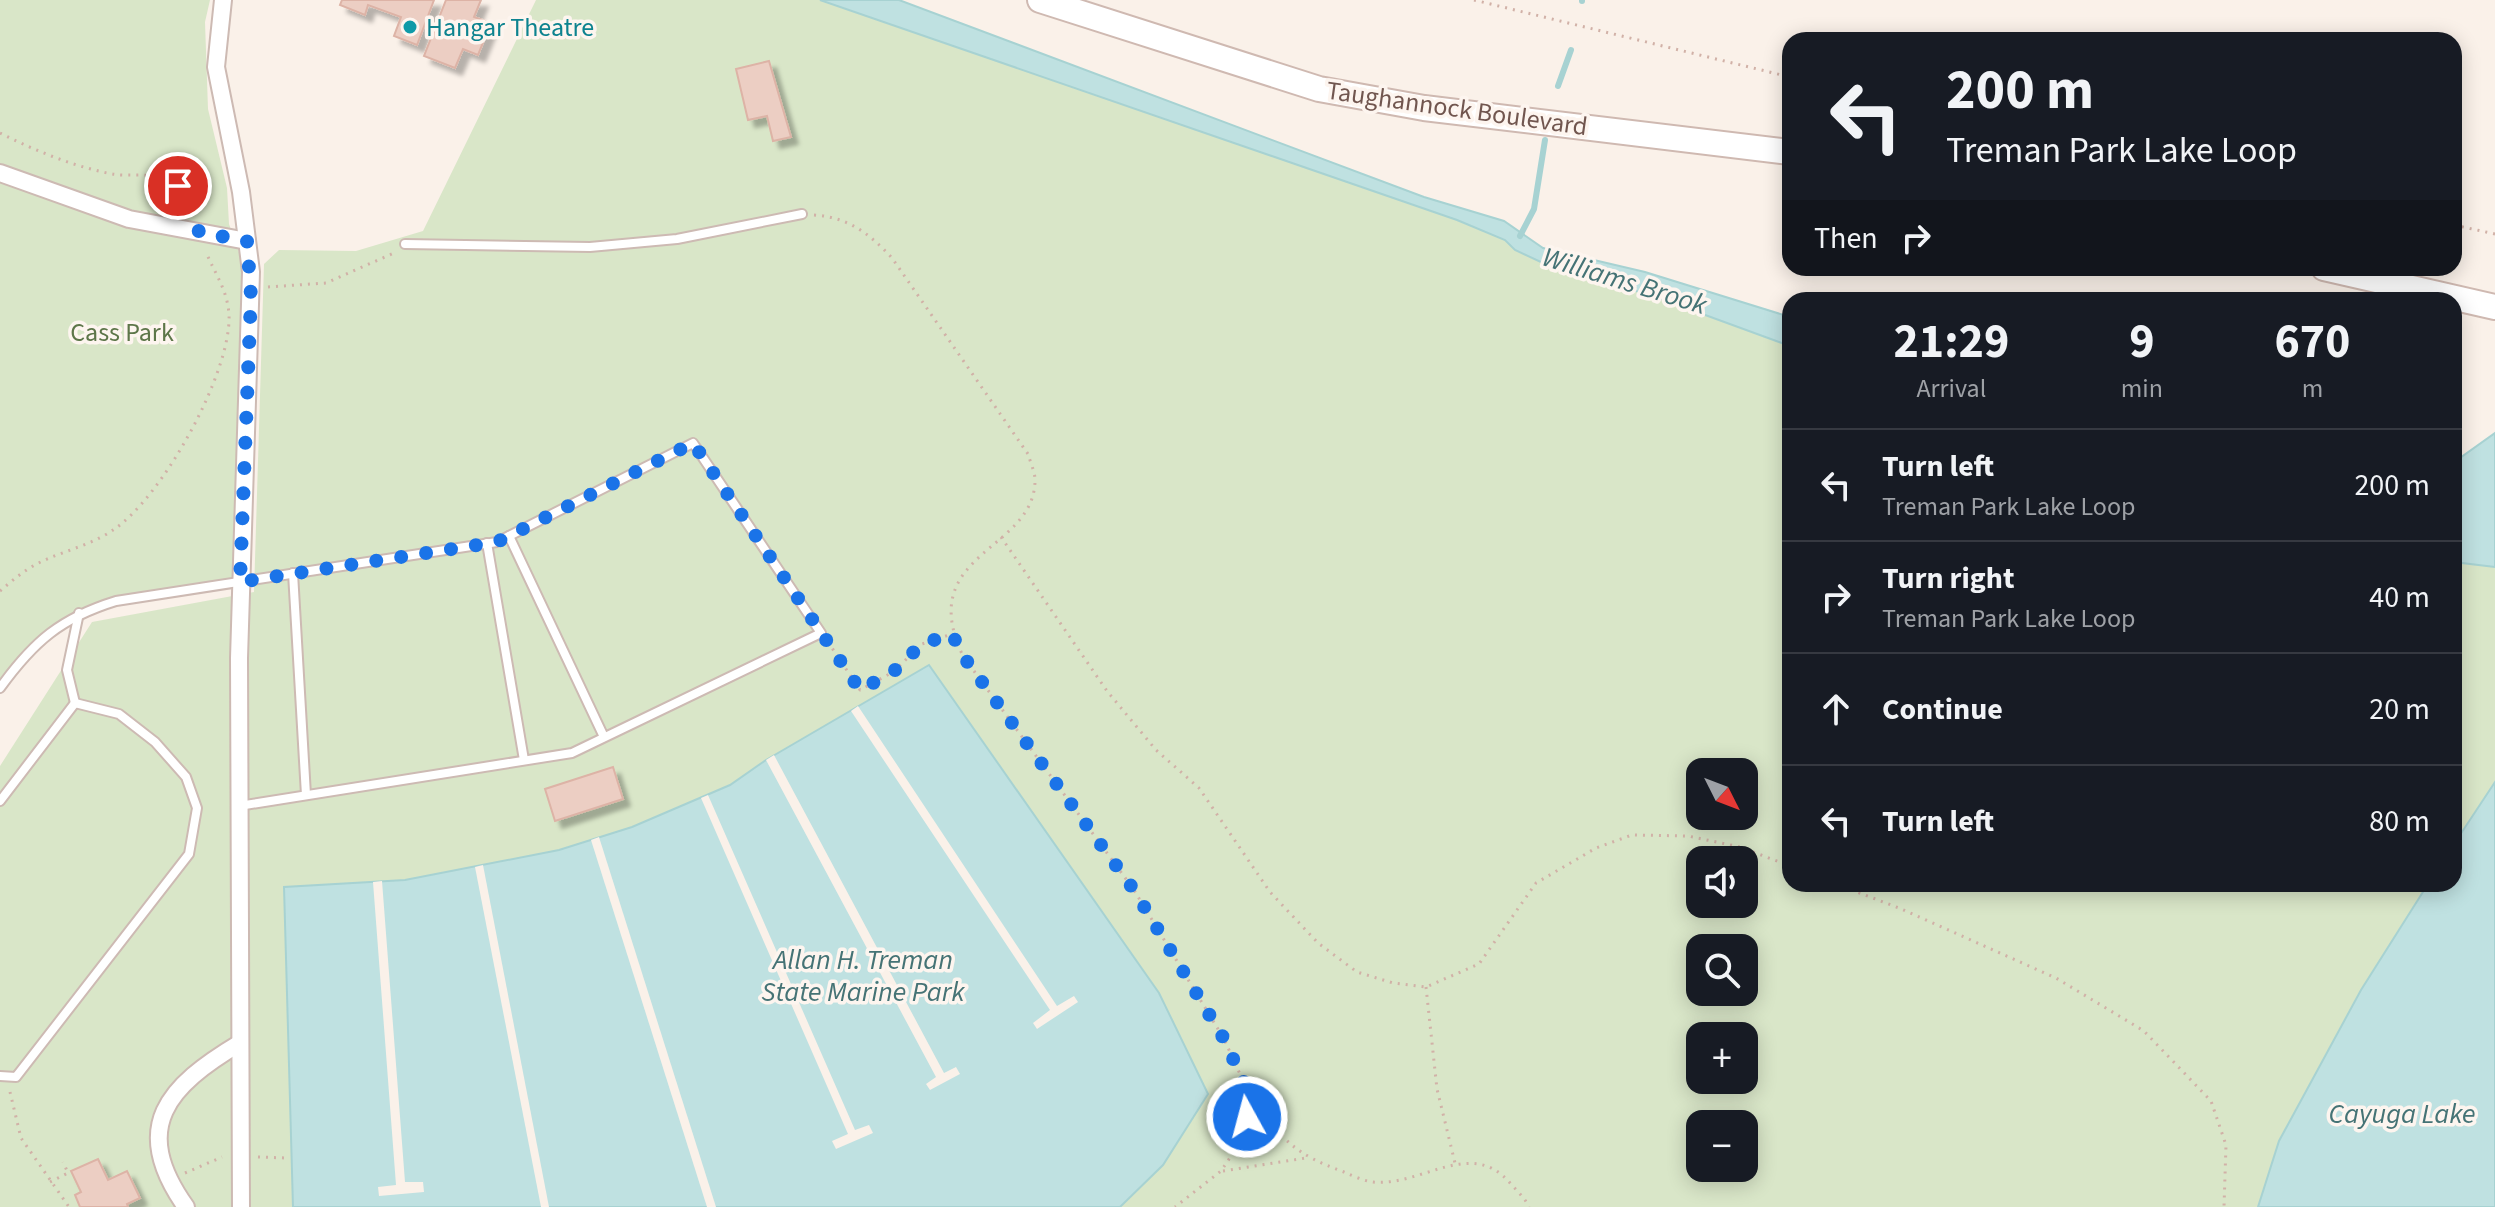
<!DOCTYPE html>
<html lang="en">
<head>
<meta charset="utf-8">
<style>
	body { margin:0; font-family:"Source Sans 3",sans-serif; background:#242831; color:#f1f3f6; height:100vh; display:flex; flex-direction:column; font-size:30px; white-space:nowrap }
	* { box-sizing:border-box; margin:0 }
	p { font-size:26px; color:#9ea1a6 }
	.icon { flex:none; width:44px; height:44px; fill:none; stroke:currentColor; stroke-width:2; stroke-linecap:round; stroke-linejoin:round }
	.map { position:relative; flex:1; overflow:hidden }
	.side { position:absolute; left:1782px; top:292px; width:680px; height:600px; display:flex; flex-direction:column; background:#171b24; border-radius:24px; box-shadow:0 4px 20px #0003 }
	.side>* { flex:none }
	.top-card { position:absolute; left:1782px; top:32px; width:680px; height:244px; border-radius:24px; box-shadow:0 4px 20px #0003; background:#171b24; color:#f1f3f6; overflow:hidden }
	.needle { width:52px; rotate:132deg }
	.tools { position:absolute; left:1686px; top:758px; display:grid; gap:16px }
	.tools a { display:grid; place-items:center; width:72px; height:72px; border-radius:16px; background:#171b24; box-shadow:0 4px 20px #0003; font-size:40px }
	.pin { position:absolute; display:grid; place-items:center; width:68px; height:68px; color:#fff; margin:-34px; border:4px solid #fff; border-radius:50%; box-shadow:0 2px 8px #0007 }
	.me { position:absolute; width:88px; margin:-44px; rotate:353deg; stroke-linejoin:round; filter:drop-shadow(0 0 6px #0008) }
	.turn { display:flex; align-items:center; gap:28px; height:168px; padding:0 32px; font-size:36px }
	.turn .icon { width:104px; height:104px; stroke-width:2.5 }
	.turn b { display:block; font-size:56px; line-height:68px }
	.then { display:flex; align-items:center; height:76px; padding:0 32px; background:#0003; gap:16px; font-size:30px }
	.eta { display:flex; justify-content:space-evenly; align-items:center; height:136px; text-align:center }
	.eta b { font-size:48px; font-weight:700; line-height:56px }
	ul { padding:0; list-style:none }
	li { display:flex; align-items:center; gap:24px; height:112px; padding:0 32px; border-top:2px solid #363941 }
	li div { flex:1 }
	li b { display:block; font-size:30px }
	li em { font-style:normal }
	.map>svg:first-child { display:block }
	.green { fill:#d9e6c8; fill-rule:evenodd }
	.water { fill:#bfe1e1; stroke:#a7d2d2; stroke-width:2 }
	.pier { fill:#faf1e9 }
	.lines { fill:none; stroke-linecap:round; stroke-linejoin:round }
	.stream { stroke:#a7d2d2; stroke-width:6 }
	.building { fill:#eccec3; stroke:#ddb3a6; stroke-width:2; filter:url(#shadow) }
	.service-casing { stroke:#cdbab3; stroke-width:12 }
	.minor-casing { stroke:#cdbab3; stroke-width:20 }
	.secondary-casing { stroke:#cfb9b1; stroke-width:28 }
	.path { stroke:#d1b1a7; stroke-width:3; stroke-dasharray:2 6; stroke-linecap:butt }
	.service { stroke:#fff; stroke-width:8 }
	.minor { stroke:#fff; stroke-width:16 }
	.secondary { stroke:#fff; stroke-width:24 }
	.route { stroke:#1a73e8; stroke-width:14; stroke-dasharray:0 25.2 }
	.culture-dot { fill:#0f9aa8; stroke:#fdf5ef; stroke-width:3 }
	.labels { text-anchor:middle; stroke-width:7; stroke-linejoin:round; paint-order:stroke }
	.culture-label { font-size:26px; fill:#0d838f; stroke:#fdf5ef; text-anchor:start }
	.street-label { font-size:26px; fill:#71564f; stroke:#fdf5ef }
	.park-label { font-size:26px; fill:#5d7649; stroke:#fdf5ef }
	.water-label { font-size:28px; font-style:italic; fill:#457375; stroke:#fdf5ef }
</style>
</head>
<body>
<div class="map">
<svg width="2495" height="1207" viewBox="0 0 2495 1207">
	<defs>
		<filter id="shadow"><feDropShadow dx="7" dy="7" stdDeviation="2" flood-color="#0004"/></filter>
	</defs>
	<rect width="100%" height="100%" fill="#faf1e9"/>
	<g class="green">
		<path d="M0 0H210L205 22 208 109 227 188 229 224 243 264 240 582 90 609 56 627 0 688Z"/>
		<path d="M536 0H821L1457 220 1505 240 1515 250 1543 263 1656 297 1790 346V884H2428L2361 990 2279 1141 2258 1207H0V766L92 622 254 592 264 264 279 250 356 251 423 231ZM1700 772H1744V816H1700ZM1700 860H1744V904H1700ZM1700 948H1744V992H1700ZM1700 1036H1744V1080H1700ZM1700 1124H1744V1168H1700Z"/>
		<path d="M2454 562 2495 567V782L2454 844Z"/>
	</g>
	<g class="water">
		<path d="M820 0H899L1424 197 1504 221 1543 248 1645 272 1790 317V346L1656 297 1543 263 1515 250 1505 240 1457 220Z"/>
		<path d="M2495 433V567L2454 562V469L2460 458Z"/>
		<path d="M929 665 1159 993 1208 1094 1163 1165 1120 1207H293L284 887 405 880 559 850 632 827 730 785 766 760Z"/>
		<path d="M2495 782V1207H2258L2279 1141 2361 990 2428 884H2454V844Z"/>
	</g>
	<g class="pier">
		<path d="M858 706 1057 1006 1074 996 1078 1002 1037 1029 1033 1023 1050 1010 851 711Z"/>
		<path d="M774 755 944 1073 956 1067 960 1074 930 1090 926 1084 936 1077 766 760Z"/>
		<path d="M708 795 855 1130 869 1125 873 1133 836 1149 832 1141 848 1134 701 798Z"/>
		<path d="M599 837 716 1207H707L591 840Z"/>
		<path d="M483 865 549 1207H541L475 867Z"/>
		<path d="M382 881 405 1182H423L424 1192 379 1196 378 1187 396 1185 373 882Z"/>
	</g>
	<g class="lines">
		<g class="stream">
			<path d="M1582 1V0"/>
			<path d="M1558 86 1571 50"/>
			<path d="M1520 236 1534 209 1545 140"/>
		</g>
	</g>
	<g class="building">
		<path d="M342 0H434L417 45 394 36 401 17 368 5 365 15 340 5Z"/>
		<path d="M446 0H481L474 17 491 23 478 55 463 49 455 68 424 56Z"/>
		<path d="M769 61 791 137 773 141 767 116 748 120 736 69Z"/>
		<path d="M613 767 623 799 555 821 545 789Z"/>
		<path d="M98 1159 108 1180 127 1171 140 1198 127 1204 128 1207H80L75 1195 81 1192 71 1171Z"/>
	</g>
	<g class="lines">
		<g class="service-casing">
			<g id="service">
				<path d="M405 244 590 247 677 239 802 214"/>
				<path d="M509 536 604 737"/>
				<path d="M487 543 524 760"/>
				<path d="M293 573 306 795"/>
				<path d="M0 688C34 641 61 618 116 601L497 542 693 443 821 633 572 753 239 806"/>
				<path d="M75 703 67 670 79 613"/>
				<path d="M0 801 75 703"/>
				<path d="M0 1076 16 1077 189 854 197 808 186 777 155 742 119 714 75 703"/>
			</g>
		</g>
		<g class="minor-casing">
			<g id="minor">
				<path d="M223 0 216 67 241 192 251 272 239 658 241 1207"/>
				<path d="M0 173 129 219 247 241"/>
				<path d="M186 1207C129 1127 168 1086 240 1043"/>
			</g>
		</g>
		<g class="secondary-casing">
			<g id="secondary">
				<path d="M1040 0 1319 89 1424 108 1790 152"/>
				<path d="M2324 268 2495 307"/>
			</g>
		</g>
		<g class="path">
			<path d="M1474 0 1790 77"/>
			<path d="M0 133C36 151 72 166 112 174 129 177 153 172 169 180 181 186 191 201 195 214"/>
			<path d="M814 215C848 217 870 234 892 258L1028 454C1030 461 1034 470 1035 478 1037 552 913 551 963 656L1134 890 1224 1039 1251 1098 1244 1137 1221 1171 1175 1207"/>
			<path d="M2454 225 2495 234"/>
			<path d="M268 287 326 283 394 253"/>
			<path d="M1001 537 1107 691 1156 750 1199 788 1270 892 1318 943 1357 972 1393 983 1426 987 1479 964 1536 883 1596 848 1632 835 1688 836 1740 847 1790 866"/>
			<path d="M0 591C14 579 28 567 45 560 67 550 93 544 113 530 162 498 232 372 229 314 227 289 215 274 206 252"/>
			<path d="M828 642 860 690 893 672 922 644 952 634"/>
			<path d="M1836 884 1899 908 2056 978 2144 1031 2211 1101 2226 1145 2224 1207"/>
			<path d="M1426 987 1437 1089 1455 1163"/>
			<path d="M10 1092 21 1138 69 1207"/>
			<path d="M1251 1098C1285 1141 1292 1153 1344 1172 1353 1176 1364 1181 1373 1182 1421 1187 1471 1137 1510 1183 1517 1191 1525 1198 1529 1207"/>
			<path d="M258 1157 286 1158"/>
			<path d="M1223 1171 1306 1158"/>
			<path d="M185 1173 222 1157"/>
			<path d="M50 1182 68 1173 63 1162"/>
		</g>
		<use href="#service" class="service"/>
		<use href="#minor" class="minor"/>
		<use href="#secondary" class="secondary"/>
	</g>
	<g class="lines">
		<path class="route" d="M178 186 192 205 199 232 247 241 251 296 240 582 497 542 693 443 860 690 893 672 922 644 952 634 963 656 1134 890 1224 1039 1251 1098 1247 1117"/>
	</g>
	<circle class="culture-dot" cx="410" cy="27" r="8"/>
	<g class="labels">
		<g class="culture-label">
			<text x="426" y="36">Hangar Theatre</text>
		</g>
		<g class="street-label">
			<text transform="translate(1457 108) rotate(8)" y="9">Taughannock Boulevard</text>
		</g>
		<g class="park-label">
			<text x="122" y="341">Cass Park</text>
		</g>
		<g class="water-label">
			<text transform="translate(1625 280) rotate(17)" y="10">Williams Brook</text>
			<text x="863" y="969">Allan H. Treman<tspan x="863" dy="32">State Marine Park</tspan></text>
			<text x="2402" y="1123">Cayuga Lake</text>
		</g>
	</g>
</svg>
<div class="tools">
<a><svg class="needle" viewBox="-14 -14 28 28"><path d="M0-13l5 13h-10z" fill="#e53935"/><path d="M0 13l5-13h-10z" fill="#9ea1a6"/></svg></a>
<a><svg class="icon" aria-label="sound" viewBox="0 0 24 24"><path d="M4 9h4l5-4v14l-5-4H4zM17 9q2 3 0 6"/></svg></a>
<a><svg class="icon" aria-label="search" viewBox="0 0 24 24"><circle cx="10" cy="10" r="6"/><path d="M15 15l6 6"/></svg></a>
<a>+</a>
<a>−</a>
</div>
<div class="pin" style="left:178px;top:186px;background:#d93025"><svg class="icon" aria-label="arrive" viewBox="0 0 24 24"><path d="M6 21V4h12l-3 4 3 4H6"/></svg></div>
<svg class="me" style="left:1247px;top:1117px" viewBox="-20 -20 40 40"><circle r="17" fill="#1a73e8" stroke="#fff" stroke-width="3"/><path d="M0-11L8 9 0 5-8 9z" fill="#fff"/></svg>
<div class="top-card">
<div class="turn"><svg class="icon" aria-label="left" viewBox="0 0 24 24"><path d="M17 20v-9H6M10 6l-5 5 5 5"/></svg><div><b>200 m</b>Treman Park Lake Loop</div></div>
<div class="then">Then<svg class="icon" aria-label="right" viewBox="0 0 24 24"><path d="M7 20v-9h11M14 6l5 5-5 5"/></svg></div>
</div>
<section class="side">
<div class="eta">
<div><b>21:29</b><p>Arrival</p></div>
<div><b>9</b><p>min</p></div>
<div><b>670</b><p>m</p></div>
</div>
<ul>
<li><svg class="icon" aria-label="left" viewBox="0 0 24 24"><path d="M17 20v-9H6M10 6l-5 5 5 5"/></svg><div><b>Turn left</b><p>Treman Park Lake Loop</p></div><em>200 m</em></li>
<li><svg class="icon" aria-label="right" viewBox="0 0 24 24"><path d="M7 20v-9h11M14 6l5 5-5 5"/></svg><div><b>Turn right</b><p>Treman Park Lake Loop</p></div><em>40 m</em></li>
<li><svg class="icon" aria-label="ahead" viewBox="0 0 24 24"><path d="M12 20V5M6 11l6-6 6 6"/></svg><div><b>Continue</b></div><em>20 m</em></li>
<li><svg class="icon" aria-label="left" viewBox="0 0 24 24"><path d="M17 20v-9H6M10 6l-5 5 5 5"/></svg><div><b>Turn left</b></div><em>80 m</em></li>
</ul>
</section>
</div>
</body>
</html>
